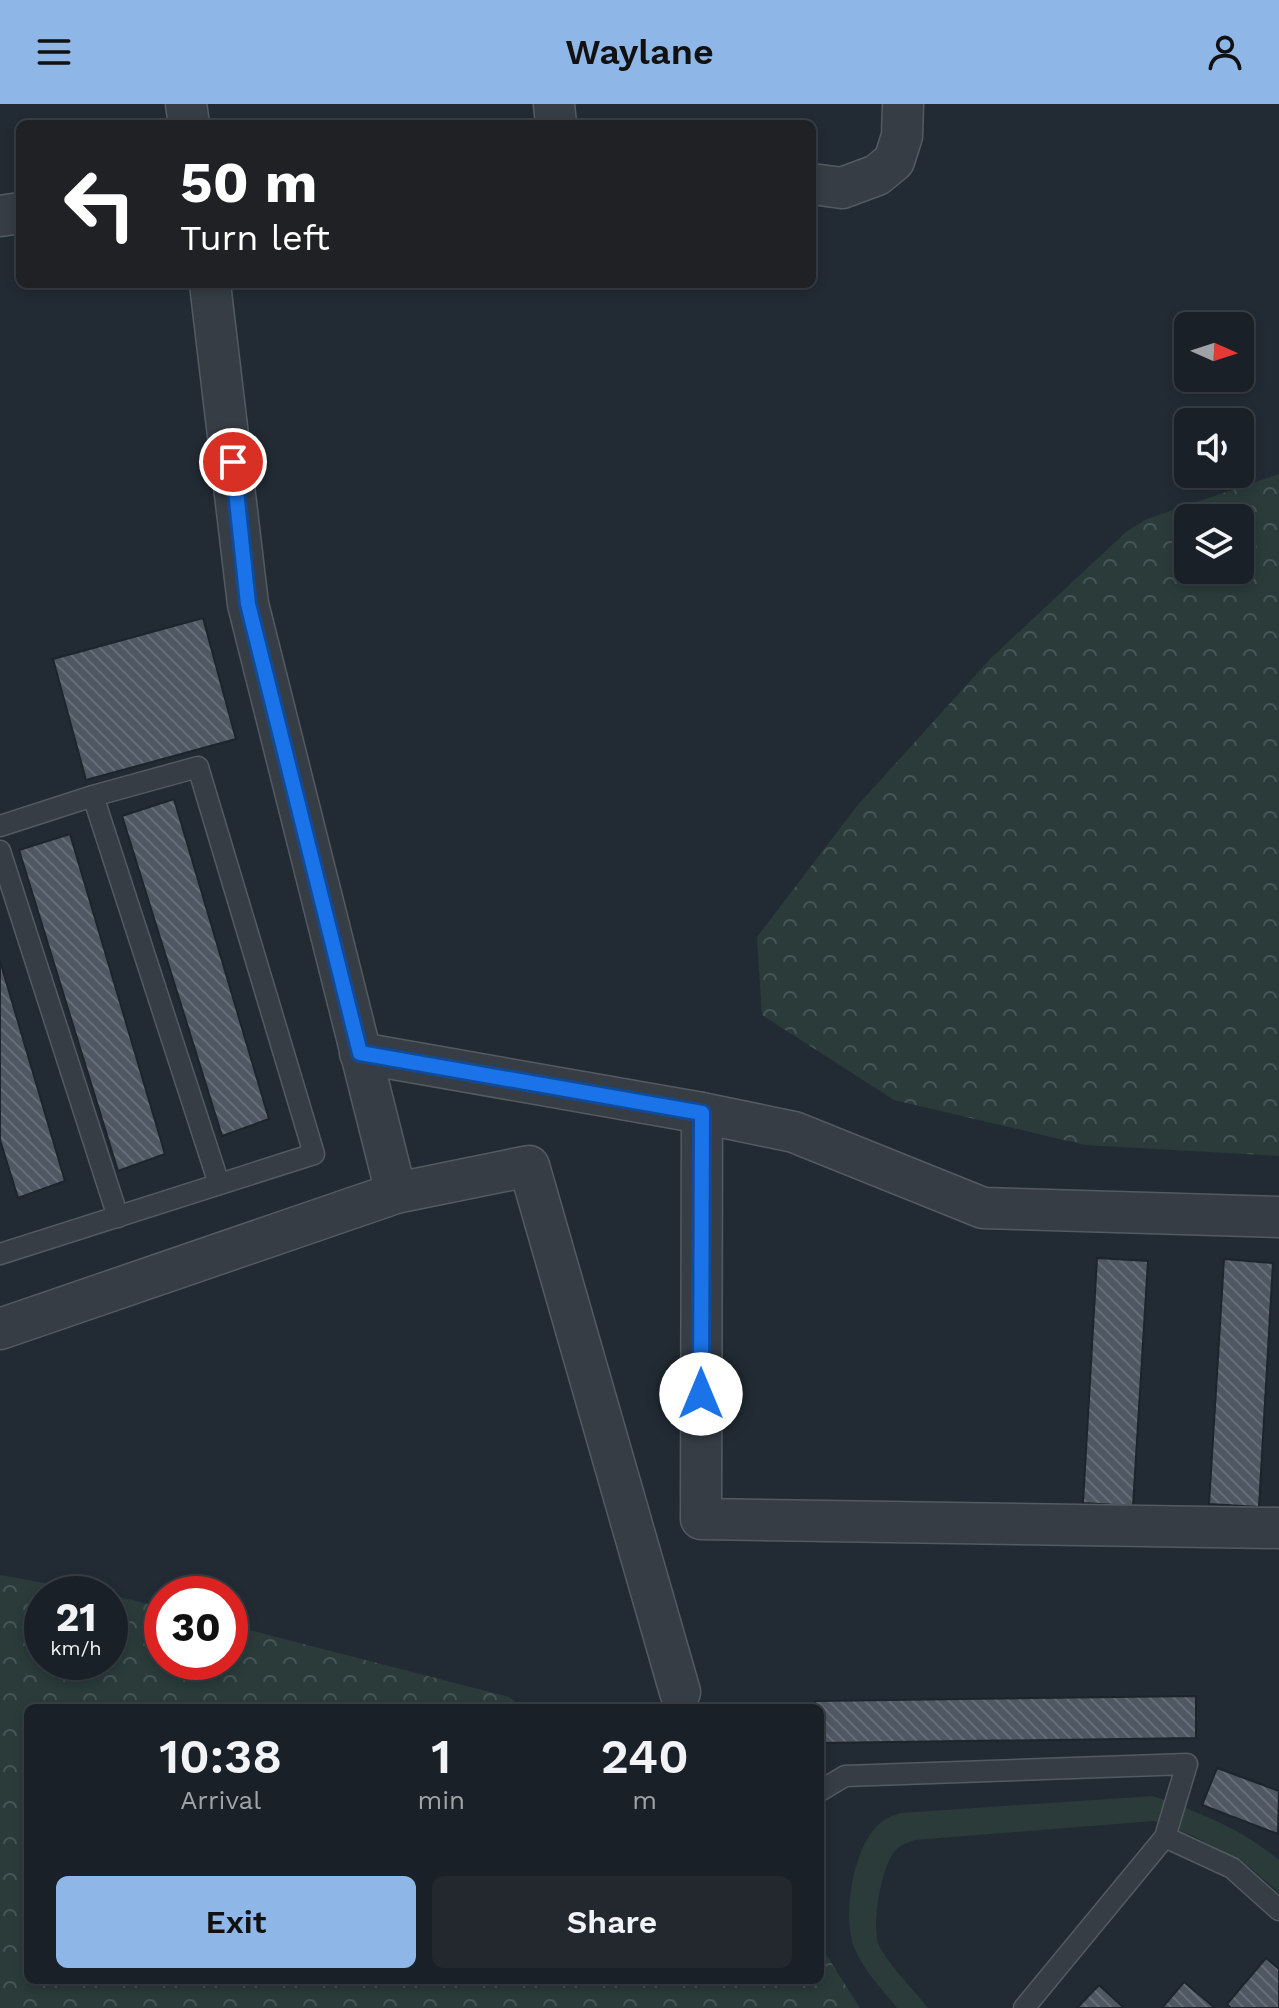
<!DOCTYPE html>
<html lang="en">
<head>
<meta charset="utf-8">
<style>
	body { margin:0; font-family:"Work Sans",sans-serif; background:#23282f; color:#f1f3f6; height:100vh; display:flex; flex-direction:column; font-size:30px; white-space:nowrap }
	* { box-sizing:border-box; margin:0 }
	p { font-size:26px; color:#9fa3a7 }
	.icon { flex:none; width:44px; height:44px; fill:none; stroke:currentColor; stroke-width:2; stroke-linecap:round; stroke-linejoin:round }
	.map { position:relative; flex:1; overflow:hidden }
	.details { position:absolute; left:24px; top:1600px; width:800px; height:280px; display:flex; flex-direction:column; background:#1a2027; border-radius:12px; box-shadow:0 4px 12px #0003,0 0 0 2px #383e44 }
	.details>* { flex:none }
	.hud { position:absolute; left:16px; top:16px; width:800px; height:168px; border-radius:12px; box-shadow:0 4px 12px #0003,0 0 0 2px #383e44; background:#202124; color:#fff; overflow:hidden }
	.needle { width:52px; rotate:93deg }
	.buttons { position:absolute; left:1174px; top:208px; display:grid; gap:16px }
	.buttons a { display:grid; place-items:center; width:80px; height:80px; border-radius:12px; background:#1a2027; box-shadow:0 4px 12px #0003,0 0 0 2px #383e44; font-size:40px }
	.speed { position:absolute; left:24px; top:1472px; display:flex; gap:16px; font-size:40px; font-weight:700; text-align:center }
	.speed>* { display:grid; place-content:center; width:104px; height:104px; border-radius:50%; background:#1a2027; box-shadow:0 4px 12px #0003,0 0 0 2px #383e44; line-height:1 }
	.speed small { font-size:20px; font-weight:400 }
	.speed .limit { border:12px solid #d22; background:#fff; color:#111 }
	.pin { position:absolute; display:grid; place-items:center; width:68px; height:68px; color:#fff; margin:-34px; border:4px solid #fff; border-radius:50%; box-shadow:0 2px 8px #0007 }
	.me { position:absolute; width:88px; margin:-44px; rotate:0deg; stroke-linejoin:round; filter:drop-shadow(0 0 6px #0008) }
	.turn { display:flex; align-items:center; gap:28px; height:168px; padding:0 32px; font-size:36px }
	.turn .icon { width:104px; height:104px; stroke-width:2.5 }
	.turn b { display:block; font-size:56px; line-height:68px }
	.eta { display:flex; justify-content:space-evenly; align-items:center; height:136px; text-align:center }
	.eta b { font-size:48px; font-weight:600; line-height:56px }
	.action { display:flex; gap:16px; margin-top:auto; padding:16px 32px }
	.action a { flex:1; height:92px; border-radius:12px; background:#8eb7e8; color:#111; font-size:32px; font-weight:600; line-height:92px; text-align:center }
	.action a+a { background:#23282f; color:#f1f3f6 }
	header { display:flex; justify-content:space-between; align-items:center; height:104px; padding:0 32px; background:#8eb7e8; color:#111; font-size:36px; font-weight:600 }
	.map>svg:first-child { display:block }
	.green { fill:#2a3b3a }
	.forest { fill:url(#forest-crowns); fill-rule:evenodd }
	.building { fill:url(#building-back-hatch); stroke:#1d242b; stroke-width:2 }
	.lines { fill:none; stroke-linecap:round; stroke-linejoin:round }
	.service-casing { stroke:#535b62; stroke-width:23 }
	.minor-casing { stroke:#535b62; stroke-width:43 }
	.service { stroke:#363d45; stroke-width:20 }
	.minor { stroke:#363d45; stroke-width:40 }
	.route-casing { stroke:#114b97; stroke-width:20 }
	.route { stroke:#1a73e8; stroke-width:14 }
</style>
</head>
<body>
<header><svg class="icon" aria-label="menu" viewBox="0 0 24 24"><path d="M4 6h16M4 12h16M4 18h16"/></svg>Waylane<svg class="icon" aria-label="person" viewBox="0 0 24 24"><circle cx="12" cy="8" r="4"/><path d="M4 21q1-7 8-7t8 7"/></svg></header>
<div class="map">
<svg width="1279" height="1904" viewBox="0 0 1279 1904">
	<defs>
		<pattern id="forest-crowns" width="20" height="18" patternUnits="userSpaceOnUse" patternTransform="scale(2)"><rect width="20" height="18" fill="#2a3b3a"/><path d="M2 6a3 3 0 1 1 6 0M12 15a3 3 0 1 1 6 0" fill="none" stroke="#465555"/></pattern>
		<pattern id="building-back-hatch" width="6" height="6" patternUnits="userSpaceOnUse" patternTransform="scale(2)"><rect width="6" height="6" fill="#4e5762"/><path d="M-1 5l2 2M0 0l6 6M5-1l2 2" fill="none" stroke="#656d77"/></pattern>
	</defs>
	<rect width="100%" height="100%" fill="#222b34"/>
	<path class="green" d="M1153 1692C1203 1710 1238 1723 1279 1756V1788L1249 1763 1229 1751 1193 1732 1154 1717 915 1736C906 1739 900 1741 894 1748 881 1765 872 1819 878 1839 883 1854 917 1890 928 1904H897C882 1885 863 1866 854 1843 842 1812 853 1743 879 1720 885 1714 893 1712 901 1709Z"/>
	<g class="forest">
		<path d="M1279 370V1052L1085 1041 894 996 762 911 757 833 857 702 991 554 1126 428 1147 415ZM1188 414H1240V466H1188Z"/>
		<path d="M0 1471 105 1490H42V1558H110V1491L162 1503V1558H230V1521L509 1593 524 1604H28V1876H820V1841L860 1904H0Z"/>
	</g>
	<g class="building">
		<path d="M203 514 236 635 86 676 53 555Z"/>
		<path d="M174 695 269 1015 222 1032 122 712Z"/>
		<path d="M70 730 165 1050 118 1067 19 746Z"/>
		<path d="M0 857 65 1077 18 1094 0 1036Z"/>
		<path d="M1097 1154 1148 1157 1133 1402 1083 1399Z"/>
		<path d="M1224 1155 1273 1159 1259 1403 1209 1400Z"/>
		<path d="M1196 1592V1634L820 1639V1604H815V1597Z"/>
		<path d="M1217 1664 1279 1687 1278 1730 1202 1701Z"/>
		<path d="M1266 1854 1279 1865V1904H1231L1227 1900Z"/>
		<path d="M1184 1878 1215 1904H1162Z"/>
		<path d="M1099 1881 1124 1904H1077Z"/>
	</g>
	<g class="lines">
		<g class="service-casing">
			<g id="service">
				<path d="M93 692 219 1080"/>
				<path d="M0 722 93 692 198 663 314 1050 0 1150"/>
				<path d="M0 747 118 1113"/>
				<path d="M820 1687 845 1672 1187 1660 1165 1733 1232 1764 1279 1806"/>
				<path d="M1024 1904 1165 1733"/>
			</g>
		</g>
		<g class="minor-casing">
			<g id="minor">
				<path d="M186 0 189 20"/>
				<path d="M554 0 556 20"/>
				<path d="M812 80 842 84 877 71 894 57 902 32 903 0"/>
				<path d="M0 112 20 109"/>
				<path d="M210 180 248 500 396 1089"/>
				<path d="M360 949 702 1009 794 1028 983 1104 1279 1113"/>
				<path d="M702 1009 701 1415 1279 1424"/>
				<path d="M0 1225 396 1089 529 1062 680 1588"/>
			</g>
		</g>
		<use href="#service" class="service"/>
		<use href="#minor" class="minor"/>
	</g>
	<g class="lines">
		<g class="route-casing">
			<path id="route" d="M233 358 248 500 360 949 702 1009 701 1290"/>
		</g>
		<use href="#route" class="route"/>
	</g>
</svg>
<div class="buttons">
<a><svg class="needle" viewBox="-14 -14 28 28"><path d="M0-13l5 13h-10z" fill="#e53935"/><path d="M0 13l5-13h-10z" fill="#9fa3a7"/></svg></a>
<a><svg class="icon" aria-label="sound" viewBox="0 0 24 24"><path d="M4 9h4l5-4v14l-5-4H4zM17 9q2 3 0 6"/></svg></a>
<a><svg class="icon" aria-label="layers" viewBox="0 0 24 24"><path d="M12 4l9 5-9 5-9-5zM3 14l9 5 9-5"/></svg></a>
</div>
<div class="speed"><div>21<small>km/h</small></div><div class="limit">30</div></div>
<div class="pin" style="left:233px;top:358px;background:#d93025"><svg class="icon" aria-label="arrive" viewBox="0 0 24 24"><path d="M6 21V4h12l-3 4 3 4H6"/></svg></div>
<svg class="me" style="left:701px;top:1290px" viewBox="-20 -20 40 40"><circle r="19" fill="#fff"/><path d="M0-13L10 11 0 6-10 11z" fill="#1a73e8"/></svg>
<div class="hud">
<div class="turn"><svg class="icon" aria-label="left" viewBox="0 0 24 24"><path d="M17 20v-9H6M10 6l-5 5 5 5"/></svg><div><b>50 m</b>Turn left</div></div>
</div>
<section class="details">
<div class="eta">
<div><b>10:38</b><p>Arrival</p></div>
<div><b>1</b><p>min</p></div>
<div><b>240</b><p>m</p></div>
</div>
<div class="action"><a>Exit</a><a>Share</a></div>
</section>
</div>
</body>
</html>
